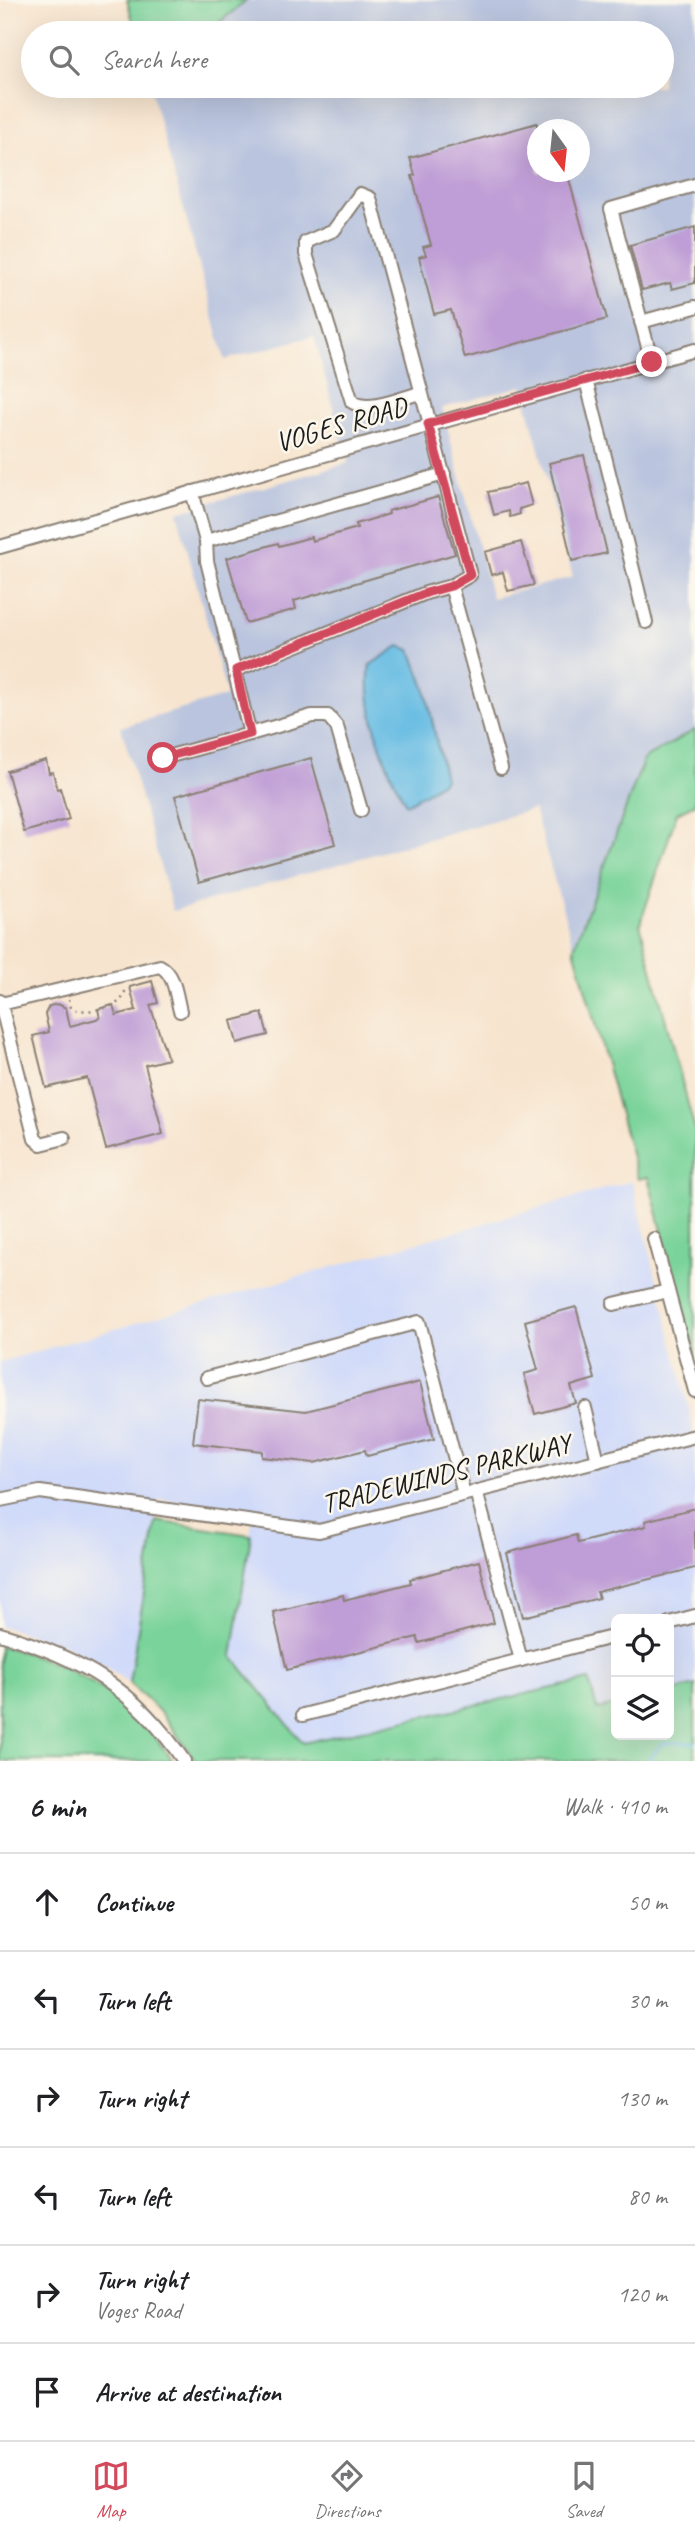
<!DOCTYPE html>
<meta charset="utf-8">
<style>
:root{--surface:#fff;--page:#f2f2f2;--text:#202124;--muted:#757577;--line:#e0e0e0;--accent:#d1495b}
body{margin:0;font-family:Caveat,sans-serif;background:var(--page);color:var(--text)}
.controls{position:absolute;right:21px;bottom:21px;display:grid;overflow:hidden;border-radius:10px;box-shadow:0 7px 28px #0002}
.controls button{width:63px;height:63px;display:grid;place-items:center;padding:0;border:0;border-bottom:2px solid var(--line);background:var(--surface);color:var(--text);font:35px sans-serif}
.compass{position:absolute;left:527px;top:119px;width:63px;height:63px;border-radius:50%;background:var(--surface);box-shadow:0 7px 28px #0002;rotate:165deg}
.stop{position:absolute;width:21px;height:21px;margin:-16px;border:5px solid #d1495b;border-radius:50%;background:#fff}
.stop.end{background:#d1495b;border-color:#fff;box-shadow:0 2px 7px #0008}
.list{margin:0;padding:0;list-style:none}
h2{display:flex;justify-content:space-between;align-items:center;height:91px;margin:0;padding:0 28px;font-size:30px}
h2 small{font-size:23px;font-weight:400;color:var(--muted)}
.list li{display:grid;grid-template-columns:46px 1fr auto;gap:21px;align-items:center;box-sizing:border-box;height:98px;padding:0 28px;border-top:2px solid var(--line)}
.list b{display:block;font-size:26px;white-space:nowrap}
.list p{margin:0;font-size:23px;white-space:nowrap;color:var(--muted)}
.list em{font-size:23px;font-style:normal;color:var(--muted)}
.icon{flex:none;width:38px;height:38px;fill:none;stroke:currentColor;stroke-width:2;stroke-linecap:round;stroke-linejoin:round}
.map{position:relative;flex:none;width:695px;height:1761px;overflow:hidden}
.search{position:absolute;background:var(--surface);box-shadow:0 7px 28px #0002;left:21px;right:21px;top:21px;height:77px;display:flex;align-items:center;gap:18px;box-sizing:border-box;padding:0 24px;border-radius:38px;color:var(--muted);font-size:26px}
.sheet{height:679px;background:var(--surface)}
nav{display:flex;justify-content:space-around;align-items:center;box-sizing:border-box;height:98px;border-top:2px solid var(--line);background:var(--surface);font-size:19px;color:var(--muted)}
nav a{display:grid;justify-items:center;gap:4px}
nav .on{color:var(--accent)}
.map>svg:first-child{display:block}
.built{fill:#d0daf9}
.industrial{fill:#bac4de;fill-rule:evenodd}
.green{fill:#79d39a;stroke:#4a785b;stroke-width:2}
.water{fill:#66bce3;stroke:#416c80;stroke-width:2}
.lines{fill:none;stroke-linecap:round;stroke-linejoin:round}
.stream{stroke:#66bce3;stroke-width:3.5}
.building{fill:#bf9dd6}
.minor-casing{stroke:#8a8075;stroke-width:16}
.path{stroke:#8a8075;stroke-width:2.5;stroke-dasharray:2 5;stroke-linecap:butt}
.minor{stroke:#fff;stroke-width:12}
.route{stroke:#d1495b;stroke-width:9}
.labels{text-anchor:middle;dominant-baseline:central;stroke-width:5;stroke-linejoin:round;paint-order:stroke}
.street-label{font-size:28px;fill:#1c1c1c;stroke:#fbf7ec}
</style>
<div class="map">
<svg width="695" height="1761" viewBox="0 0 695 1761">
<rect width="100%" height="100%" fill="#fbf7ec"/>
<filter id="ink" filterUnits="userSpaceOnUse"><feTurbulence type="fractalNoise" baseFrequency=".0143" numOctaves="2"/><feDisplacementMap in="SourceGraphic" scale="14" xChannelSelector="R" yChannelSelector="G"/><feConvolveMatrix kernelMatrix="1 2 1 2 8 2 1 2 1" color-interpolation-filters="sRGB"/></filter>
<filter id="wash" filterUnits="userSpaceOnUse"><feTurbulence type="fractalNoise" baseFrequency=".00686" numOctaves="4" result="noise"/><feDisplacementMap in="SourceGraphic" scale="28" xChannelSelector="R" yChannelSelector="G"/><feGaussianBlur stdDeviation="1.57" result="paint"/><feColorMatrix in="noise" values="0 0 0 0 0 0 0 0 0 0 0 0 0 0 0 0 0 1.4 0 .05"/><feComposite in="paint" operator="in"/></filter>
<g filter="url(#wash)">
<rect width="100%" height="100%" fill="#f7e4ce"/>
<path class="built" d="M632,1181L690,1412L695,1446V1685L669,1692V1619H616V1705L597,1709L589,1680L303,1743L232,1656L253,1514L159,1499L129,1683L105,1666L60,1643L0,1626V1362Z"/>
<path class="industrial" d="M247,0H695V730L644,759L574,948L534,809L173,911L121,727L227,696L177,512L348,463L314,336L225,360L150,86H662V33H206ZM538,130H580V172H538ZM522,386L573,577L492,598L442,408Z"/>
<g class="green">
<path d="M127,0H247L206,33H136Z"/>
<path d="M695,730V804L677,813L640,924L695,1130V1358L648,1177L638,1179L574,948L644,759Z"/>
<path d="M156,1521L251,1535L232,1656L303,1743L589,1680L597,1709L616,1705V1735H669V1692L695,1685V1761H196L162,1714L129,1683Z"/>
<path d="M0,1646C70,1662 133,1699 172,1761H0Z"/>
</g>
<path class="water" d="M399,646L411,650L425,688L445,779L429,791L406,804C385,767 363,708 370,665Z"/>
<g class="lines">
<path class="stream" d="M648,1761L662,1743H695"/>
</g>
<g id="blocks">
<g class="building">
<path d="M537,123V172H567L607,319L465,358L451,310L434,314L419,257L426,255L423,247L431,245L412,176L415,175L410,158Z"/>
<path d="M695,227V283L672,289L670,283L642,290L630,245Z"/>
<path d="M584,455L607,553L572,561L549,463Z"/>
<path d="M526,483L532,505L519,509L520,514L510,517L509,511L494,515L488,492Z"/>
<path d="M438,497L455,554L294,601L296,609L246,623L227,558L278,543L279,546L311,537L312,541L357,528L356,524L389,514L388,511Z"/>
<path d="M521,542L534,585L508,591L503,572L491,575L485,552Z"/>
<path d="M311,758L335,844L199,882L175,796Z"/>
<path d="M46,760L49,773L53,772L57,789L60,788L69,819L24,832L7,771Z"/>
<path d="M152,981L158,1003L150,1005L168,1059L145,1065L163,1134L106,1149L87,1078L46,1088L33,1036L49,1032L45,1014L49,1006L58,1004L66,1008L70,1026L100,1018L98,1009L113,1005L116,1015L136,1010L130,987Z"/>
<path d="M262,1013L268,1035L237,1043L231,1021Z"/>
<path d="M576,1307L595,1379L571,1386L576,1403L535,1414L524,1374L538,1370L525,1321Z"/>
<path d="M420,1382L434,1439L367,1456L365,1450L314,1463L262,1457V1451L193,1443L198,1399L306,1411Z"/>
<path d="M695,1508V1568L597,1592L599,1598L523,1617L507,1553L576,1535L578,1543L646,1526L645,1521Z"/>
<path d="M479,1561L494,1623L419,1643L417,1637L287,1670L273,1612L343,1595L344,1600L411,1583L410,1579Z"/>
</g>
</g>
</g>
<g filter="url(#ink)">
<use href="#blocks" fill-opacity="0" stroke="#8a8075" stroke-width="2"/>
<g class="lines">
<g class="minor-casing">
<g id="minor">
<path d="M641,322L695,307"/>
<path d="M652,362L611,209L695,185"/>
<path d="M586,380L646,622"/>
<path d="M192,492L206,541L207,561L250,734L312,716H328L337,727L361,810"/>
<path d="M206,541L444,474"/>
<path d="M0,547L695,350"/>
<path d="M451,586L501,768"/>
<path d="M236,670L426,593L451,586L470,575L370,198L360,194L334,230L306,242V254L352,402C370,413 400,398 420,393"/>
<path d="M163,758L250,734"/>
<path d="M0,1001L35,1139L41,1144L64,1138"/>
<path d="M1,1004L160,966C175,974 176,996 180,1011"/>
<path d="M654,1239L695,1391"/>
<path d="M614,1304L668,1291"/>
<path d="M207,1378L419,1322L464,1494"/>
<path d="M585,1408L598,1461"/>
<path d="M476,1491L521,1660"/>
<path d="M0,1500L40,1492L319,1531L695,1436"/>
<path d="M669,1623L695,1616"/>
<path d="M0,1634C82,1658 135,1689 184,1761"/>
<path d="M303,1715L616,1636"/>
</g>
</g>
<path class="path" d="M69,999L71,1008C86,1014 107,1009 121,1001L127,987"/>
<use href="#minor" class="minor"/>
</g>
</g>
<g class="lines" filter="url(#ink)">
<path class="route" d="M163,758L250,734L236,670L426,593L451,586L470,575L428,424L652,362"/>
</g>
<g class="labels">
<g class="street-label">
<text transform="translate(341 424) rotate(-16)">VOGES ROAD</text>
<text transform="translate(446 1473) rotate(-14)">TRADEWINDS PARKWAY</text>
</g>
</g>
</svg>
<div class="controls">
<button><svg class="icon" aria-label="locate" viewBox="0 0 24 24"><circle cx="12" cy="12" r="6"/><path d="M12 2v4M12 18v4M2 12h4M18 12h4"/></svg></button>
<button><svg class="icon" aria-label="layers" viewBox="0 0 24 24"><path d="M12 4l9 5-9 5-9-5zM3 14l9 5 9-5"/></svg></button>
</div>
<svg class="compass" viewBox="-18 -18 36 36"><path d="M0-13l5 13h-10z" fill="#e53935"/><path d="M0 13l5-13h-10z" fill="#757577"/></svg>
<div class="stop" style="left:163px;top:758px"></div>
<div class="stop end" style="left:652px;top:362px"></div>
<div class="search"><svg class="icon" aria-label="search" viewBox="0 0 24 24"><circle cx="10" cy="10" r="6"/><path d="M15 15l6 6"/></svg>Search here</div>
</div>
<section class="sheet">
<h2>6 min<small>Walk · 410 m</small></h2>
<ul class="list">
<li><svg class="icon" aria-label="ahead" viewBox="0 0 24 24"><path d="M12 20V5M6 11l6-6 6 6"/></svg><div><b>Continue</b></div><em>50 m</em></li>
<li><svg class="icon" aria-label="left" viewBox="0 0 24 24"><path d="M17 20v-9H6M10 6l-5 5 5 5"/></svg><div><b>Turn left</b></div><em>30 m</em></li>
<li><svg class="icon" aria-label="right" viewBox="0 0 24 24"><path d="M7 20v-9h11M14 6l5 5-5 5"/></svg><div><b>Turn right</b></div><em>130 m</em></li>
<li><svg class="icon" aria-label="left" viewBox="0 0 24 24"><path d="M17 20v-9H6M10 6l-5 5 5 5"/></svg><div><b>Turn left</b></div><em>80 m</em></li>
<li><svg class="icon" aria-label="right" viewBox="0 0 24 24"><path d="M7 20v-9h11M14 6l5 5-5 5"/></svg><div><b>Turn right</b><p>Voges Road</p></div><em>120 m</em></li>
<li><svg class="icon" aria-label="arrive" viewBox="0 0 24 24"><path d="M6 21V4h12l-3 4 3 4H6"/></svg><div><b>Arrive at destination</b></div></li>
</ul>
</section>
<nav>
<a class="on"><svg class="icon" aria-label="map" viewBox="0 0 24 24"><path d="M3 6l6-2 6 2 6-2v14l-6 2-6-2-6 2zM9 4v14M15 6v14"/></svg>Map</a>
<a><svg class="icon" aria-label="directions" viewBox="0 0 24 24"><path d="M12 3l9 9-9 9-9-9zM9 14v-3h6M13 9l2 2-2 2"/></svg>Directions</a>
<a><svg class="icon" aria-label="saved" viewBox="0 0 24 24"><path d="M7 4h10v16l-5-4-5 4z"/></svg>Saved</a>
</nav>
